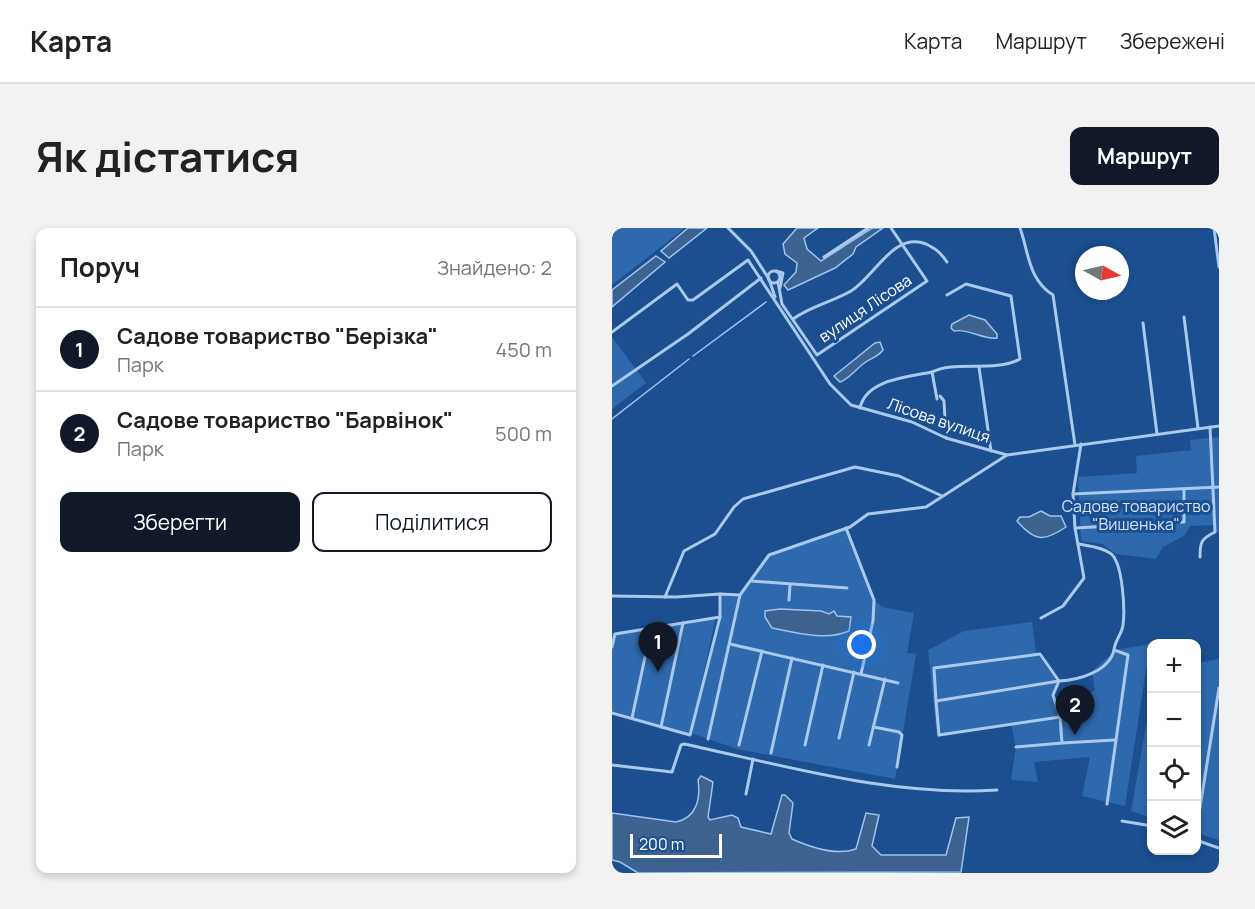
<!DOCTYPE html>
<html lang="uk">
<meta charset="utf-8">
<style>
:root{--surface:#fff;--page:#f2f2f2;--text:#222;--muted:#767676;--line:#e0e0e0;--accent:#111827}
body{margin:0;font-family:Manrope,sans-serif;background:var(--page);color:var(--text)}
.controls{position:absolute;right:18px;bottom:18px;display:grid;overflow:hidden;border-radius:12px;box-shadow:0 3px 9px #0003}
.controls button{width:54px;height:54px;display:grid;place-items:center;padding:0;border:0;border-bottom:2px solid var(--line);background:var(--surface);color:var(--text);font:30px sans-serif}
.compass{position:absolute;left:463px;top:18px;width:54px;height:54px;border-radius:50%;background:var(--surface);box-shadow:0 3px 9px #0003;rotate:98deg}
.scale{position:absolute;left:18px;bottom:15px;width:92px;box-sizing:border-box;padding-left:6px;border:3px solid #fff;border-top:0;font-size:16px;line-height:21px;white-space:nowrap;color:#fff;-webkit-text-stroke:4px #1b4f8f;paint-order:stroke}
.you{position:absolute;left:250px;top:417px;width:21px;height:21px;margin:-15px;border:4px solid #fff;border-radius:50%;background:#1a73e8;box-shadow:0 0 0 9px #1a73e833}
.badge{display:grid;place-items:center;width:39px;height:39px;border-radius:50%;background:var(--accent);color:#fff;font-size:20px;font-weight:700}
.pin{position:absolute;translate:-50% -50px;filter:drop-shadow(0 2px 3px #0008)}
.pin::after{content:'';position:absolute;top:32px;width:21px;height:18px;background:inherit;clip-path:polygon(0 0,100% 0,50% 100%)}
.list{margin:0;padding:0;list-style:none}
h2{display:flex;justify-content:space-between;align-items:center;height:78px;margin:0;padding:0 24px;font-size:26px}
h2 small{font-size:20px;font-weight:400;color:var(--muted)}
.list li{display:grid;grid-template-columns:39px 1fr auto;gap:18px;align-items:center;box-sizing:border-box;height:84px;padding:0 24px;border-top:2px solid var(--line)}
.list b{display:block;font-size:22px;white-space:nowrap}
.list p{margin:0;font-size:20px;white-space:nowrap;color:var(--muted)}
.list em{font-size:20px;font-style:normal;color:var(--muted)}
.actions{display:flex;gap:12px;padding:18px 24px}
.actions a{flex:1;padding:14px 0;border:2px solid var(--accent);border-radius:12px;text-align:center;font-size:21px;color:var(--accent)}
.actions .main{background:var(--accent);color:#fff}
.icon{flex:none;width:33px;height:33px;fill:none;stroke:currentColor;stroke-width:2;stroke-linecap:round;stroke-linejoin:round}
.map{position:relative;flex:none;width:607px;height:645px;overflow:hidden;border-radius:12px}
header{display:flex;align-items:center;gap:36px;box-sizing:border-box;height:84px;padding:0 30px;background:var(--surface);border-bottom:2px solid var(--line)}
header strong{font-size:28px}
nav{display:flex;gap:33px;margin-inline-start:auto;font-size:21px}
.intro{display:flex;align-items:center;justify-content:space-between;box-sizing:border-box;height:144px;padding:0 36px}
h1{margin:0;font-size:42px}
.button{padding:15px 27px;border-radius:12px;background:var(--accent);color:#fff;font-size:21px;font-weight:700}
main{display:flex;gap:36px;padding:0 36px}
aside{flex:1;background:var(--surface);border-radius:12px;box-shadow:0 3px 9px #0003}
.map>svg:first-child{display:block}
.green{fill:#2e69ad}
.water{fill:#3c6290;stroke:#9cc4f0;stroke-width:1.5}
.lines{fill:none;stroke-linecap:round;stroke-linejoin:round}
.stream{stroke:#9cc4f0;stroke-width:1.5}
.minor{stroke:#a9c9ee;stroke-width:3}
.labels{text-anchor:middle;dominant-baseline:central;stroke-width:6;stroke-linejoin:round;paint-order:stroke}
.street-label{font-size:16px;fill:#fff;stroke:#1b4f8f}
.park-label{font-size:16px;fill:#cfe3fa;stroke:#1b4f8f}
</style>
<header>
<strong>Карта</strong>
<nav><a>Карта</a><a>Маршрут</a><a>Збережені</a></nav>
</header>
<div class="intro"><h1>Як дістатися</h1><a class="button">Маршрут</a></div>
<main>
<aside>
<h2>Поруч<small>Знайдено: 2</small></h2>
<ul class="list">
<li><span class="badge">1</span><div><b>Садове товариство &quot;Берізка&quot;</b><p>Парк</p></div><em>450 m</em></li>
<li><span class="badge">2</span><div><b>Садове товариство &quot;Барвінок&quot;</b><p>Парк</p></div><em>500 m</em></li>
</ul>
<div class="actions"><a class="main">Зберегти</a><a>Поділитися</a></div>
</aside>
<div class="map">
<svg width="607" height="645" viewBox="0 0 607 645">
<rect width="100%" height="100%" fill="#1b4f8f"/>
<g class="green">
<path d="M0,0H73L0,57Z"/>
<path d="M0,109L34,155L0,181Z"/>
<path d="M607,209V305L603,303V297L578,298L573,307L551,319L544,331L504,326L490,316L469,313L466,249L525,245L524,228L579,222L578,212Z"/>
<path d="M234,300L262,372L270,379L302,385L295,425L304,426L283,551L125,521L79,505L108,389V366L128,367L157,327Z"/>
<path d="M104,389L78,507L0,483V405Z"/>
<path d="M420,394L424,424L447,455L440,466L446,488L483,462L480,443L504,422L539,416V435L535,436L513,578L470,568L478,529L422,534L426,554L399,552L404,519L399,496L325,509L316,422L352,403Z"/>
<path d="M607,431V612L585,605V435Z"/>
<path d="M539,469V590L519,583Z"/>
</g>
<g class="water">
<path d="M76,0H95L57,30L49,23Z"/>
<path d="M185,0H206L192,10L195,21L209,33L260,0H271L244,19L241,26L223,40L176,62L172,57L184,44L185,35L173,26L171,16Z"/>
<path d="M44,28L53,34L0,79V62Z"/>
<path d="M357,87L373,92L385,106V110C371,112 357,100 342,103L339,100L340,96Z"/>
<path d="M268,114L271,122C265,130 258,130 251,136C243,142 238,150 228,154L222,148L263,115Z"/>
<path d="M429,283L438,288H449L454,299C433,313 424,315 405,293L408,289H417Z"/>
<path d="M168,381L209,383L217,386L222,383L225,388L239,389L237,403C214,413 185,405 160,400L153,389V383Z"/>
<path d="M89,548L101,554L96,589L98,592L120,587L126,590L129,599L159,606L170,567H173L181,575L177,605L180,611C198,619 225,628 244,621L254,585L267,587L260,618L269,627H334L344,590L357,589L349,644L26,645L8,634L0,632V585L64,594C84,590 89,571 86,552Z"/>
</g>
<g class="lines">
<g class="stream">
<path d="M81,128L154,74"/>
<path d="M0,191L77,131"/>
</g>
<g class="minor">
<path d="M116,0L139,23L157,51L163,69"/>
<path d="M408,0C417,25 416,51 441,67L463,217"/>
<path d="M602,0L607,39"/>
<path d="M212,29L256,0"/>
<circle cx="162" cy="49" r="6"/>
<path d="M164,43L171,45L168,60"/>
<path d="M166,54L170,76L205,127L315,53L279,0"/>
<path d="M572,89L586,200"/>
<path d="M181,91C199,78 220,74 239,63C263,49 281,3 314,16C324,21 328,24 335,34"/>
<path d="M531,95L545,206"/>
<path d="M0,104L65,56L76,72H81L136,32L218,156L239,177L300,194L334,210L395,227L607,198"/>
<path d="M367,139L379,223"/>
<path d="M320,144C343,132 382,145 408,131L399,68L354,56L335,67"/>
<path d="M0,158L76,106L149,50"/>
<path d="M328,168L332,173L334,210"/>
<path d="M248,180C254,151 297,149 320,144L325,171"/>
<path d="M461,266L607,259"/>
<path d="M234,300L262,372L261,393L249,446"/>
<path d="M463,300L572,294V261"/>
<path d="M467,316C477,318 490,319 498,325C511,333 513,382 511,397C510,406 503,412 502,422L516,427L495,576"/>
<path d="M588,329C588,314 589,311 603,304L598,199"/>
<path d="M140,353L235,360"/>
<path d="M0,368L64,369L108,366"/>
<path d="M53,369L72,323L103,306L122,279L131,271L243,239L287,248L330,268"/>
<path d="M177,372L178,357"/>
<path d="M429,390L451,378L472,350L463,300L461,266L469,216"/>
<path d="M118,416L286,455"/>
<path d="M0,419L3,406L108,389"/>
<path d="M324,473L327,507L448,489L450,515L503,512"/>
<path d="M0,485L78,507L108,389V366L128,367"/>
<path d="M448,489L441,467L447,453L428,426L322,440L324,473L447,453C466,452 497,444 502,422"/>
<path d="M20,490L39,401"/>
<path d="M49,499L71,395"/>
<path d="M262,499L287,504L290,507L285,539"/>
<path d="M227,510L242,444"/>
<path d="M96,511L128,367L157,327L238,299L256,286L314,279L395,227"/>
<path d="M127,517L150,423"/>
<path d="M193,517L211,437"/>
<path d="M257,517L273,451"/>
<path d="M404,519L450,515"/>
<path d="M159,525L180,430"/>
<path d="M0,537L60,544L69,517L72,516C175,538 279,569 385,562"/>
<path d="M134,566L141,531"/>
<path d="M510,593L540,598"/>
<path d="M584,605L607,460"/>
<path d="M584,612L607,620"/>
</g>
</g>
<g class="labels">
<g class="street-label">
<text transform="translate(253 80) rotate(-34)">вулиця Лісова</text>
<text transform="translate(327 192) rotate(19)">Лісова вулиця</text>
</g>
<g class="park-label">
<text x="524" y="278">Садове товариство<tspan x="524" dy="18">"Вишенька"</tspan></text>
</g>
</g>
</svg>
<div class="controls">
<button>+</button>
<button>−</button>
<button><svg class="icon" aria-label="locate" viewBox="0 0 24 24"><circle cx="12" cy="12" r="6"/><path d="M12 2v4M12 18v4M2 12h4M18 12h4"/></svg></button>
<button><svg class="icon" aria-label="layers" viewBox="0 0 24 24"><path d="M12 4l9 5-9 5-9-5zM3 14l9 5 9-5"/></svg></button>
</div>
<svg class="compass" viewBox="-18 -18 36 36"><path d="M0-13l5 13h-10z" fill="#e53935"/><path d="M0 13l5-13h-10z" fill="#767676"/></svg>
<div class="scale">200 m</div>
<div class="you"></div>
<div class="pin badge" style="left:46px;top:444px">1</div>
<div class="pin badge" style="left:463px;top:507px">2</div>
</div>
</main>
